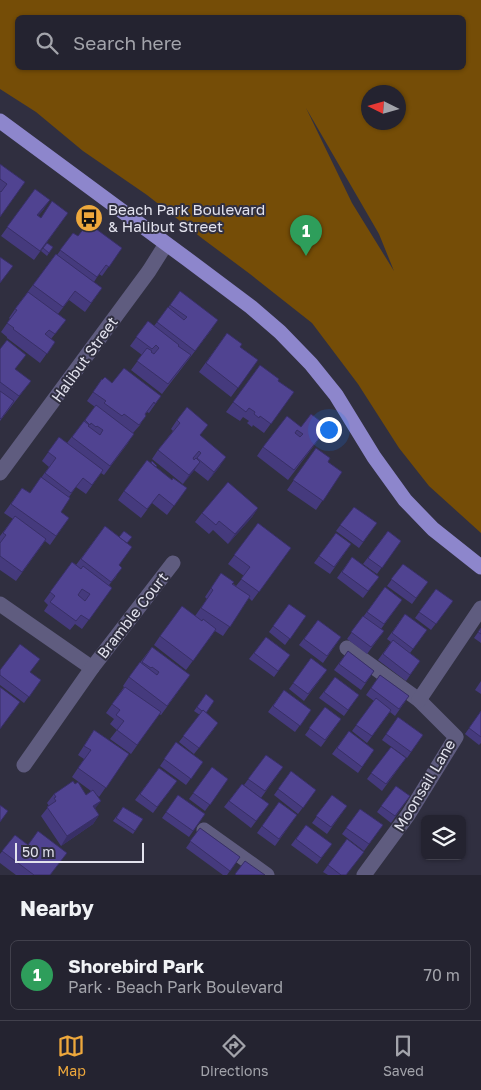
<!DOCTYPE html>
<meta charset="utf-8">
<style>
:root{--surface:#242330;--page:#2c2b38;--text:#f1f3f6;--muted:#a3a4ab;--line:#41404c;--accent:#eea83c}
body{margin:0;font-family:"Golos Text",sans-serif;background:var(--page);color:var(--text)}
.controls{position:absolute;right:15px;bottom:15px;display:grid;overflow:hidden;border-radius:8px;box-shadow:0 1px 4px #0004}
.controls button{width:45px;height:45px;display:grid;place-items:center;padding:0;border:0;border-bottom:1px solid var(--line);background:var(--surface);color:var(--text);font:25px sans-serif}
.compass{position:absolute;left:361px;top:85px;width:45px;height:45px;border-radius:50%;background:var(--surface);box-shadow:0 1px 4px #0004;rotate:275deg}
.scale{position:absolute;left:15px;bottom:12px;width:129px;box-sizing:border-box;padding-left:5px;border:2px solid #e2e2ed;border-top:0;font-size:14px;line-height:18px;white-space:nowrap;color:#e2e2ed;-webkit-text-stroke:4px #302f40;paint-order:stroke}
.you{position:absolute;left:328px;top:429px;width:18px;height:18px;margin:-12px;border:4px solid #fff;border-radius:50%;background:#1a73e8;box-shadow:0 0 0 8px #1a73e833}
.badge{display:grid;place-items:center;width:32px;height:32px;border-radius:50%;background:var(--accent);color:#fff;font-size:16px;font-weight:700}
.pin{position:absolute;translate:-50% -41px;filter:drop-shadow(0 1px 2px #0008)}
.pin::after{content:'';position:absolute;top:26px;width:18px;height:15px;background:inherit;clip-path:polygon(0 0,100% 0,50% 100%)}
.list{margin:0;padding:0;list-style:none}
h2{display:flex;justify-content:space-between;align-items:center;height:65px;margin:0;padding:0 20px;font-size:21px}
h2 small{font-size:16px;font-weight:400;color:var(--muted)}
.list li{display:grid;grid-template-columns:32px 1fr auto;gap:15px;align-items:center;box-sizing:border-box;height:70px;margin:0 10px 10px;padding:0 10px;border:1px solid var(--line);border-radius:8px}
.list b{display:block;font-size:19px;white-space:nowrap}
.list p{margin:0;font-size:16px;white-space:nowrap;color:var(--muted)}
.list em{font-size:16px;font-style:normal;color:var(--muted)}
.icon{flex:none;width:28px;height:28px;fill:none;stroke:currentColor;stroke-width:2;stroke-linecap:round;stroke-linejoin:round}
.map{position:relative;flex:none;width:481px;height:875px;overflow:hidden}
.search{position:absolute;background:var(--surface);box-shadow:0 1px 4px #0004;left:15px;right:15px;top:15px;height:55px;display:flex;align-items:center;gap:12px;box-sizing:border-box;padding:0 18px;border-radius:8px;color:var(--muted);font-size:19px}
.sheet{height:145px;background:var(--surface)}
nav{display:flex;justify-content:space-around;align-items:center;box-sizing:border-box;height:70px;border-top:1px solid var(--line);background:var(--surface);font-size:14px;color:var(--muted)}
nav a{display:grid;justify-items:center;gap:2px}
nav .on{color:var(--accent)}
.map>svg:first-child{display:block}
.green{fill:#754d07;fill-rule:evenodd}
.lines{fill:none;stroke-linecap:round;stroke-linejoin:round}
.minor{stroke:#5f5c7f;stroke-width:15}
.major{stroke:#8d86cc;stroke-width:15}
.wall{fill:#453a7d}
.shaded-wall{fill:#382f66}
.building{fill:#504391;stroke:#382f66;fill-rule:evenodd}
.labels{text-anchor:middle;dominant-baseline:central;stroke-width:4;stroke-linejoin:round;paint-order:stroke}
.poi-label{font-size:15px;fill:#e2e2ed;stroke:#302f40;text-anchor:start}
.street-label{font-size:15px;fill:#e2e2ed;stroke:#302f40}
</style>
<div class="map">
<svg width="481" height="875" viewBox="0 0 481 875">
<rect width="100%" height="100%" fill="#302f40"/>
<path class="green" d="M0,0H481V533L429,486L399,448L358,384L312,323L250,274L203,239L147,195L83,151L36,112L0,89ZM18,18H464V68H18ZM368,92H398V122H368ZM306,108L379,234L394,271L352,203Z"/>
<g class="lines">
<g class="minor">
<path d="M0,473L149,271L166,244"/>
<path d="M0,604L92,668"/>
<path d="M347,648L419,700L456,737L408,815L364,875"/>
<path d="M419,700L481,608"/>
<path d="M24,765L92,668L173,563"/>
<path d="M204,830L267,875"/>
</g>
<path class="major" d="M0,121L187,259L251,307L280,332L311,364L336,395L374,457L405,500L433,529L481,567"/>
</g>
<g class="wall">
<path d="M0,164L25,182L0,217Z"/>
<path d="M35,189L44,209L38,216L41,218L68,213L34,260L1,236Z"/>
<path d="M73,233L78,236L122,248L102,276L99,274L94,282L102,288L85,312L69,300L58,314L66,320L51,339L55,342L40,363L7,338V337L1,332L10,319L9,318L15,309L56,254L57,255Z"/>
<path d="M47,243L53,247L47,256L41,251Z"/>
<path d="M170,305L212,329L162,394L131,370L142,355L130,346L148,321L154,326Z"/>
<path d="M227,333L240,347L258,360L231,397L199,372Z"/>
<path d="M0,349L15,370L31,381L0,421Z"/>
<path d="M260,365L278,381L294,392L264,433L253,425L252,427L247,423L249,421L243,417L240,421L226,412Z"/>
<path d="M102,379L112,383L161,396L149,413L147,412L145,415L140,425L133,433L128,443L104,475L101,473L86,494L76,487L69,497L61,512L69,518L50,545L45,541L16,581L0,570V536L13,519L4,513L22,488L30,493L49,467L42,461L59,437L67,443L95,407L87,401Z"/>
<path d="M177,420L200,435L220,466L208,481L194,470L183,484L152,459L158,450L173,431L171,429Z"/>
<path d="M301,427H328L288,480L257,456L263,447Z"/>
<path d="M316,448L328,462L342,472L316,510L287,490Z"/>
<path d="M151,463L172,480L187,488L167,515L152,503L141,518L118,500L124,491Z"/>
<path d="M354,507L377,523L359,548L336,531Z"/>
<path d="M258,508L252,517L228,544L213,530L209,534L195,522L202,513Z"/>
<path d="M258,523L291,548L252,601L249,598L223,636L215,631L186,670L154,645L160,636L195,616L207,599L205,597L221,573L236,586L244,576L228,564Z"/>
<path d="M105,526L127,543L119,565L116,577L109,585L112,588L82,629L75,624L70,630L44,611L48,605L44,601L72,562L76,565Z"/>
<path d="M388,531L401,541L377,574L363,564Z"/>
<path d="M336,533L351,544L330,574L314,563Z"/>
<path d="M352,557L379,577L363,598L337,578Z"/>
<path d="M403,564L428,582L412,604L387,586Z"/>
<path d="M385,587L402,600L381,629L384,631L367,654L347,639Z"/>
<path d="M436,589L453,601L431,630L415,618Z"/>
<path d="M289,604L306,616L285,645L269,632Z"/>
<path d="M405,614L427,630L410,653L420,661L406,681L378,660L391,642L387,639Z"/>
<path d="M318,620L341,637L323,663L299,645Z"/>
<path d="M481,628V643L474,638Z"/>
<path d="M266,637L290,655L274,677L249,659Z"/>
<path d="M152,647L190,675L161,715L159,714L131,754L110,739L117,730L110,724L114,719L106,713L124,687L123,686L129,677Z"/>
<path d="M348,651L374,671L361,690L334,670Z"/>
<path d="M311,658L327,670L304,701L289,689Z"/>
<path d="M0,670L41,680L24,703L0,685Z"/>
<path d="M380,675L409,696L395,716L390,712L367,743L352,731L374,701L366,695Z"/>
<path d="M335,677L359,695L344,716L319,698Z"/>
<path d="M481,681V694L475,690Z"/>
<path d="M284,690L311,710L295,732L268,712Z"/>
<path d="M206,694V713L214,729L194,754L179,742L200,715L194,711Z"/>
<path d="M325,707L341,719L321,747L305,735Z"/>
<path d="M481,711V743L479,745L465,734Z"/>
<path d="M398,717L423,735L407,758L382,740Z"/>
<path d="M94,730L129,754L99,797L97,795L95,808L99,815L93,824L61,846L41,816L49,806L47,803L54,794L75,784L86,795L91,791L72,777L84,759L78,755Z"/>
<path d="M349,731L374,750L358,773L332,754Z"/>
<path d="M176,742L203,762L186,785L160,766Z"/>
<path d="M391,747L406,758L382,791L367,779Z"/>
<path d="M266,755L283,767L261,798L244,785Z"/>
<path d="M212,767L228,779L205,811L189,799Z"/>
<path d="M159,768L177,781L153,813L135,800Z"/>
<path d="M291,771L316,790L298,814L274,795Z"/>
<path d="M242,784L269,804L251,828L224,807Z"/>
<path d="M396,786L410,796L391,823L377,812Z"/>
<path d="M178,795L205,814L189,837L162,818Z"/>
<path d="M332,795L347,806L327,834L312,823Z"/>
<path d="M279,802L297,815L275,846L257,833Z"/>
<path d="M123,807L143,819L133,834L113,821Z"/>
<path d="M360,809L383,825L364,851L342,834Z"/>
<path d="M306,825L332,844L317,864L291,845Z"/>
<path d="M200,828L240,857L227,875H223L186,848Z"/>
<path d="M15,835L28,845L60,862L50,875H16L0,863V854Z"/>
<path d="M347,839V875H328L323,872Z"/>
</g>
<g class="shaded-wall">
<path d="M50,200L44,209L31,224L37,215Z"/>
<path d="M226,457L220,466L208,481L214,472Z"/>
<path d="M200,462L194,471L183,484L189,475Z"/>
<path d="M258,508L252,517L228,544L235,534Z"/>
<path d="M101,801L94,810L93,806Z"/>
<path d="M99,815L93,824L61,846L67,836Z"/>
</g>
<g class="building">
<path d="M0,164L25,182L0,217V191L1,192L7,184L0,179V180Z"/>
<path d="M35,189L50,200L37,215L41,218L52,201L68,213L40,251L7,227Z"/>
<path d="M88,223L122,248L109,267L106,265L97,277L60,250L73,233L78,236Z"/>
<path d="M47,243L53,247L49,253L43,248Z"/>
<path d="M56,254L102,288L91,303L75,291L63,307L33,285Z"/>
<path d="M0,257L13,266L0,283Z"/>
<path d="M180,291L218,320L195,351L157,322L168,307L184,320L187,317L170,305Z"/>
<path d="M28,292L66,320L55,334L49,330L45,334L55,342L47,354L13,329L14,328L7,323L17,310L15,309Z"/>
<path d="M148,321L179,345L178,346L191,355L168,384L137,361L147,348L152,351L151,352L154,354L159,348L156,345L152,349L136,337Z"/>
<path d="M227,333L242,344L240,347L258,360L238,388L206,363Z"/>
<path d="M7,340L26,355L15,369L31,381L19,396L0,382V349Z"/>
<path d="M260,365L279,379L278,381L294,392L271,424L260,416L259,418L254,414L255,412L249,408L246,412L233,402Z"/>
<path d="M124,368L161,396L155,404L154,402L145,414L146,416L139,425L124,414L122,416L104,403L106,401L93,392L102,379V380L105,377L112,383Z"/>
<path d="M0,391L14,401L1,419L0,418Z"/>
<path d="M96,405L134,434L110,466L72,437L84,421L89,425L88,426L100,435L103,430L97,426L96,427L91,423L90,425L85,420Z"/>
<path d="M187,407L208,425L200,435L226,457L214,472L197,458L201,453L199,451L193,458L194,460L196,458L200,462L189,475L158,450L180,423L177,420Z"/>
<path d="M311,414L328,427L294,470L263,447L287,416L301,427ZM297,430L303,434L300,437L295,433Z"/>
<path d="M59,437L103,470L92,485L83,478L71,493L45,473L56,458L48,452Z"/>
<path d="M316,448L330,458L328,462L342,472L323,501L293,480Z"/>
<path d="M147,460L172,480L173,478L187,488L174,506L159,494L147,509L124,491Z"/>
<path d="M152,461L157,466L156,467L151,463Z"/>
<path d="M41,477L70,498L61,512L69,518L56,536L11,504L22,488L30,493Z"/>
<path d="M228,482L258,508L235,534L219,521L216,525L202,513Z"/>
<path d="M354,507L377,523L363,542L340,525Z"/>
<path d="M15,516L46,539L22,572L0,556V543L6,535L3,533Z"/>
<path d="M258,523L291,548L259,592L241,579L250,567L234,555Z"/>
<path d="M105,526L132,547L119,565L122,568L111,582L81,559Z"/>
<path d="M124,531L132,537L127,543L119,537Z"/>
<path d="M388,531L401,541L382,568L368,558Z"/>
<path d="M336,533L351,544L334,567L319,556Z"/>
<path d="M352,557L379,577L368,591L342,572Z"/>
<path d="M72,562L81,569L83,566L112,588L89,620L81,615L76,621L50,602L55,596L50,592ZM82,589L90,594L85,601L78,595Z"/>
<path d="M403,564L428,582L416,598L391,579Z"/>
<path d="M221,573L234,582L232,584L250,596L230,627L201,608L213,590L211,588Z"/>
<path d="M385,587L402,600L384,624L367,612Z"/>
<path d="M436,589L453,601L436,624L419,612Z"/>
<path d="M289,604L306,616L290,639L273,626Z"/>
<path d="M182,606L202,621L203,619L216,629L193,661L160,636Z"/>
<path d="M405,614L427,630L413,649L392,633Z"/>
<path d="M363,616L384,631L371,647L351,632Z"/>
<path d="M318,620L341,637L327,656L304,639Z"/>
<path d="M481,628V634L478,632Z"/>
<path d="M266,637L290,655L278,671L254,653Z"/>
<path d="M393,640L420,661L410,675L383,654Z"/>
<path d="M20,644L40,659L30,672L41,680L29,697L0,675V670Z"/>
<path d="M152,647L190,675L167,706L129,677L140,662L157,675L159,672L152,667L151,668L142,662Z"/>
<path d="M348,651L374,671L365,683L339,664Z"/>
<path d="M311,658L327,670L308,694L293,683Z"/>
<path d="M380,675L409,696L399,709L371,688Z"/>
<path d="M335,677L359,695L348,710L324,692Z"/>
<path d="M0,687L20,702L0,729Z"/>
<path d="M125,687L161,712L137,745L117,730L124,721L116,715L120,710L112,704Z"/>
<path d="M284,690L311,710L300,726L273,706Z"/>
<path d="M206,694L214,701L206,713L203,710L202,711L197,707Z"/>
<path d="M376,698L391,710L372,736L356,725Z"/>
<path d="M325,707L341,719L325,740L309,728Z"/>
<path d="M203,710L218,723L199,748L183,736Z"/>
<path d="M481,711V737L469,728Z"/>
<path d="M398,717L423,735L411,752L386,734Z"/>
<path d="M94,730L129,754L106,788L78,768L91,750L84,746Z"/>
<path d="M349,731L374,750L362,767L337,748Z"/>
<path d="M176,742L203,762L191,779L164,759Z"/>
<path d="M391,747L406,758L386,784L371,773Z"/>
<path d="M266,755L283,767L265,791L248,779Z"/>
<path d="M212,767L228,779L210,805L193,793Z"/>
<path d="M159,768L177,781L157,807L140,794Z"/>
<path d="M291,771L316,790L303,808L278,789Z"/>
<path d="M73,781L75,784L78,782L86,795L93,790L101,801L93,806L99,815L67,836L47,807L56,801L54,798L56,797L54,794Z"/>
<path d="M242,784L269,804L256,821L229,801Z"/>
<path d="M396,786L410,796L395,816L381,806Z"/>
<path d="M178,795L205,814L193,831L166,812Z"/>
<path d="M332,795L347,806L331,827L316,816Z"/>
<path d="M279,802L297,815L279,839L262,826Z"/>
<path d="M0,805L8,811L0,822Z"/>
<path d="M123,807L143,819L135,831L116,818Z"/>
<path d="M360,809L383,825L369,844L346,828Z"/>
<path d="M306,825L332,844L321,858L296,839Z"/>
<path d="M200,828L240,857L230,871L190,841Z"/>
<path d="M38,831L67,853L50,875H34L2,851L15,835L28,845Z"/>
<path d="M347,839L364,852L346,875H341L328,865Z"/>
<path d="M245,861L265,875H236L235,874Z"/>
</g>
<defs>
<g id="bus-disc" transform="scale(1.4375)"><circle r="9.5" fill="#eea83c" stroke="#302f40"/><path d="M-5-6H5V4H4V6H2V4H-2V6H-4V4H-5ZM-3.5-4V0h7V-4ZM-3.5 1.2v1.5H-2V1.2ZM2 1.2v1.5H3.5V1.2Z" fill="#111"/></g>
</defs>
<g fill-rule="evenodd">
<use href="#bus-disc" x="89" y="218"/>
</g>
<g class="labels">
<g class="poi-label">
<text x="108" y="209">Beach Park Boulevard<tspan x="108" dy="17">&amp; Halibut Street</tspan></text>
</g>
<g class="street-label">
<text transform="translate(84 359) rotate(-54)">Halibut Street</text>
<text transform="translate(132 615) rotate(-52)">Bramble Court</text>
<text transform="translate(424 785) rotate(-59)">Moonsail Lane</text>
</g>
</g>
</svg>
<div class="controls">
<button><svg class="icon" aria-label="layers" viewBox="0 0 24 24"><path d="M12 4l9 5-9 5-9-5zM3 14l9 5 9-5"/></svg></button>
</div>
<svg class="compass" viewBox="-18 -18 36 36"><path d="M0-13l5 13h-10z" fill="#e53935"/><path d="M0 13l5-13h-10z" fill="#a3a4ab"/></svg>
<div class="scale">50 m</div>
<div class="you"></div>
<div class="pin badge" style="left:306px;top:256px;background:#2e9e5b">1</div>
<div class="search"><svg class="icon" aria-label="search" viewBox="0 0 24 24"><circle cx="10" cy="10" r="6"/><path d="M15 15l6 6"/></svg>Search here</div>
</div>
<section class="sheet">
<h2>Nearby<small></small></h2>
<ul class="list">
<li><span class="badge" style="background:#2e9e5b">1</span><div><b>Shorebird Park</b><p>Park · Beach Park Boulevard</p></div><em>70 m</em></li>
</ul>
</section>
<nav>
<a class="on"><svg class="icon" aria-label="map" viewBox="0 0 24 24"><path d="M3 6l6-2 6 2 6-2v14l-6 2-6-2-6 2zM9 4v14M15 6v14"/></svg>Map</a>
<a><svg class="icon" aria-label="directions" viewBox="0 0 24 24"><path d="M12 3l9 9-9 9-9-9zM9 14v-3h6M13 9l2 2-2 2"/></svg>Directions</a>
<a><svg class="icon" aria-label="saved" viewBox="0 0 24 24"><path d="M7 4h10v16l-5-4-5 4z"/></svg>Saved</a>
</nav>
